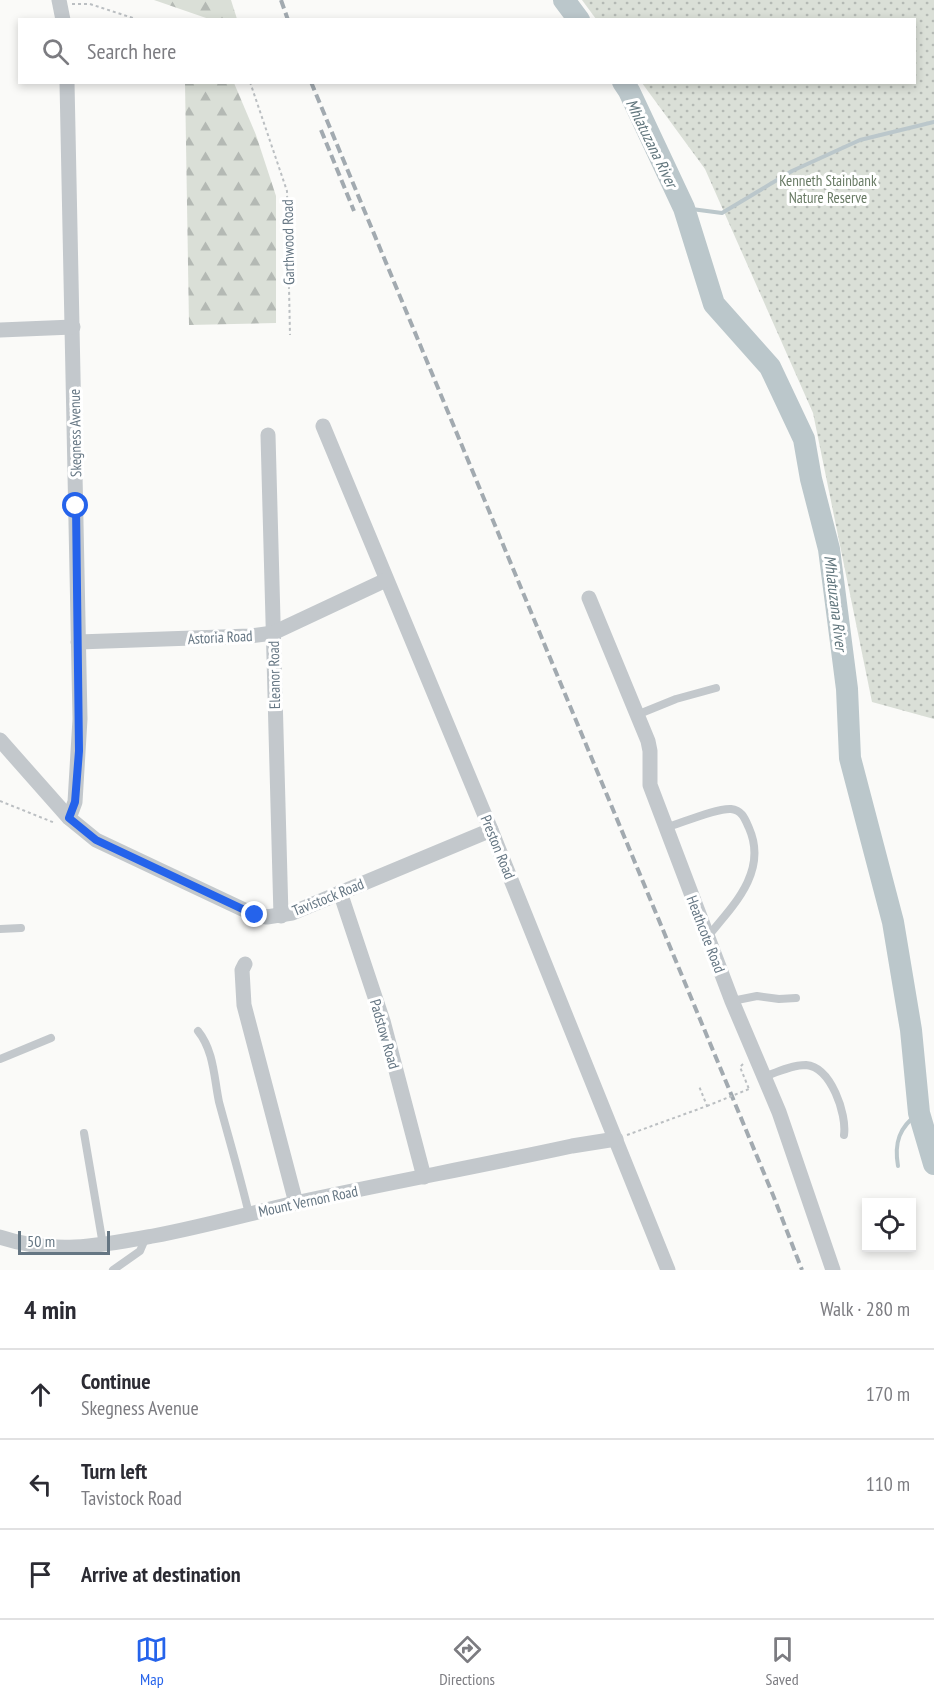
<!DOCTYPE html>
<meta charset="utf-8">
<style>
:root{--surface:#fff;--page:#f7f7f7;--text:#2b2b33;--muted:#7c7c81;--line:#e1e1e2;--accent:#2563eb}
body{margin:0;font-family:"PT Sans Narrow",sans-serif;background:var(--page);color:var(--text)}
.controls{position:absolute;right:18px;bottom:18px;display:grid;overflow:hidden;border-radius:0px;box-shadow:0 3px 9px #0003}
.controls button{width:54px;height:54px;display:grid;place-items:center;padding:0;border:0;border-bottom:2px solid var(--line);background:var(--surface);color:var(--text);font:30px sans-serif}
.scale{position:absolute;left:18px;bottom:15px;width:92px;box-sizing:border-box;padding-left:6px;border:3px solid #657683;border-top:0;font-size:16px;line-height:21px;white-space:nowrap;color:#657683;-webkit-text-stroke:4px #fff;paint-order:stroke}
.stop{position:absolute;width:18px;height:18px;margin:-14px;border:4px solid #2563eb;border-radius:50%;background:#fff}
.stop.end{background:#2563eb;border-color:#fff;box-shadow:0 2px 6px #0008}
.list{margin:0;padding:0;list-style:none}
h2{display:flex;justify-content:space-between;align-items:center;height:78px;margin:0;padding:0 24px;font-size:26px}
h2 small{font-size:20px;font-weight:400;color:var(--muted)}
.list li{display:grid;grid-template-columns:39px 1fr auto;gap:18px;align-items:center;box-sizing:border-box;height:90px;padding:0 24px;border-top:2px solid var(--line)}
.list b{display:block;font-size:22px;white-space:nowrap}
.list p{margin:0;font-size:20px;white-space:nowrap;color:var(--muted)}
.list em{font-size:20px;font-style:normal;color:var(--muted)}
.icon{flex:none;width:33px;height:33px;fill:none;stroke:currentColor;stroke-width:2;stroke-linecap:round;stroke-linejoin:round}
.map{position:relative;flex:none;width:934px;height:1270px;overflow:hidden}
.search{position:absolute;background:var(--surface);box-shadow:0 3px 9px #0003;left:18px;right:18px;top:18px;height:66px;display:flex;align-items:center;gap:15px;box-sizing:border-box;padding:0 21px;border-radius:0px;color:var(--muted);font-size:22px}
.sheet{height:348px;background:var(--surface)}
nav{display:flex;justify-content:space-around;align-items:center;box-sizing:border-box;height:84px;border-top:2px solid var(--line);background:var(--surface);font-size:16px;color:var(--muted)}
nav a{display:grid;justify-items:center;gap:3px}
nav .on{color:var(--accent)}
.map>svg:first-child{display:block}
.grass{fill:url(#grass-dots)}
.forest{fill:url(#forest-firs)}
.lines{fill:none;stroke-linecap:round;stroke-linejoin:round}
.stream{stroke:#bbc7cb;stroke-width:4}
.river{stroke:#bbc7cb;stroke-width:22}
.path{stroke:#bbbfc2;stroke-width:2;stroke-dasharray:3 3;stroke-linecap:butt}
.lane{stroke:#c3c8cc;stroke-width:8}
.street{stroke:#c3c8cc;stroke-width:15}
.rail{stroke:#a2aab0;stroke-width:4;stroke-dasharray:9 4.5;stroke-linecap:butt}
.path-bridge{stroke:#bbbfc2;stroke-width:2;stroke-dasharray:3 3;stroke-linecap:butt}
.route{stroke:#2563eb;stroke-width:8}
.labels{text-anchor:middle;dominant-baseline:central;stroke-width:6;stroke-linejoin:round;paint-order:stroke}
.park-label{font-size:15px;fill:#687a64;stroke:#fff}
.street-label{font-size:15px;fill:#657683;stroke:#fff}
.water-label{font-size:16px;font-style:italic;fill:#60757c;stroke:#fff}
</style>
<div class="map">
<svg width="934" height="1270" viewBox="0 0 934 1270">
<defs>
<pattern id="grass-dots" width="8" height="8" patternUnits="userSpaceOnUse" patternTransform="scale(1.5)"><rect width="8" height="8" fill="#dadfd7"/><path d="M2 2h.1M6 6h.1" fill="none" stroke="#b4b9b4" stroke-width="1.8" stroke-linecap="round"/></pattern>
<pattern id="forest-firs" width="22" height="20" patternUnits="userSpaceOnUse" patternTransform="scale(1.5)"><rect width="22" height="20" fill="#dadfd7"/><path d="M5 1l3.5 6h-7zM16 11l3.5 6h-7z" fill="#b4b9b4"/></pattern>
</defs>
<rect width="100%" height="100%" fill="#fafaf8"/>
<path class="grass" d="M582,0H934V719L872,702L813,413L705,169L642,83L914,82V20L596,19Z"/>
<g class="forest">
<path d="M154,0H231L237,19H209Z"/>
<path d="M185,83H234L256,135L276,196V323L189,325Z"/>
</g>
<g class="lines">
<g class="stream">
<path d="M684,208L722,213L792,171L860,140L934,122"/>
<path d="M898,1166C894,1143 899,1127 919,1113"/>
</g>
<g class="river">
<path d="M564,0L579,20"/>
<path d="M623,82L629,91L684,208L714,304L770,367L804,439L811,479L829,549L847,689L850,758L893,922L911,1030L919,1113L934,1164"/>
</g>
<g class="path">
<path d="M72,4H90L139,20"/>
<path d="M250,82L287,191L290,335"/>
<path d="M0,801L55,823"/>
<path d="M743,1064L740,1067L749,1089"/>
<path d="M627,1135L707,1106L699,1086"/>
</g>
<g class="lane">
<path d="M639,714L676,699L716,688"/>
<path d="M665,828C682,823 716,808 731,809C742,810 745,819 749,828C768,871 734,905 708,936"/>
<path d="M0,929L21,928"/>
<path d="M732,1001L757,996L779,999L796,998"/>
<path d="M198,1031C214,1051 214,1078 219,1102C229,1139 240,1176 249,1214"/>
<path d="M0,1059L51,1038"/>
<path d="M764,1077C777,1072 792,1065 806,1065C831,1067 847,1114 844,1135"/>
<path d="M84,1133L103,1245"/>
<path d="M113,1270L140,1251L146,1237"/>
</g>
<g class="street">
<path d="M59,0L63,20"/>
<path d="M67,82L80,719L75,802L69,818"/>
<path d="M0,330L73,327"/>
<path d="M323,426L491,830L668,1270"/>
<path d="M268,435L281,916"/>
<path d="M589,598L648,741L650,751V785L732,1001L779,1112L833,1270"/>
<path d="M78,642L250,636L273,633L386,580"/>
<path d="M0,740L69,818L96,840L255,915L267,917L292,913L491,830"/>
<path d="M340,892L383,1021L424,1177"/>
<path d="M245,964L242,970L244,1005L296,1203"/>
<path d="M0,1237C54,1255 99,1246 153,1236C201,1227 248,1214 295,1203C387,1183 480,1166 572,1146L616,1139"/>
</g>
<g class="rail">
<path d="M281,0L288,20"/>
<path d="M311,82L773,1195L802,1270"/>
<path d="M321,130L354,211"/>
</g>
<path class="path-bridge" d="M707,1106L749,1089"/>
</g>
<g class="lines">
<path class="route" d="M76,506L79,751L75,802L69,818L96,840L255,915"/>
</g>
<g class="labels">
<g class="park-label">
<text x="828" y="180">Kenneth Stainbank<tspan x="828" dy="17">Nature Reserve</tspan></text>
</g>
<g class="street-label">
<text transform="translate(288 242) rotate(-91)">Garthwood Road</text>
<text transform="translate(75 433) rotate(-91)">Skegness Avenue</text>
<text transform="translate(220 637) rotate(-3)">Astoria Road</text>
<text transform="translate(274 675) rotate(-91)">Eleanor Road</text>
<text transform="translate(498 847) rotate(68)">Preston Road</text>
<text transform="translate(328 897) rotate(-22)">Tavistock Road</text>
<text transform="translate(706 934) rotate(69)">Heathcote Road</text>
<text transform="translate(385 1034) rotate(74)">Padstow Road</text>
<text transform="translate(308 1201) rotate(-12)">Mount Vernon Road</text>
</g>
<g class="water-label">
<text transform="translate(652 143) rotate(64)">Mhlatuzana River</text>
<text transform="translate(836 603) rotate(83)">Mhlatuzana River</text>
</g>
</g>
</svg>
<div class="controls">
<button><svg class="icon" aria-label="locate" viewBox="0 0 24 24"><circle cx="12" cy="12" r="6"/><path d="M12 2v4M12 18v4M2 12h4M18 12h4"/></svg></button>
</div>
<div class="scale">50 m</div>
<div class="stop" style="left:76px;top:506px"></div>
<div class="stop end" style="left:255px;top:915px"></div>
<div class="search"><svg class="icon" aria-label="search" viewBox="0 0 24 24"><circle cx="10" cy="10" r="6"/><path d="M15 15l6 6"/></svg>Search here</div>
</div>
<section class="sheet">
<h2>4 min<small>Walk · 280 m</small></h2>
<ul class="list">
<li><svg class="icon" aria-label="ahead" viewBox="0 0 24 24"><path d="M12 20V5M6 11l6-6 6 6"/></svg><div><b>Continue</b><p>Skegness Avenue</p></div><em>170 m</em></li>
<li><svg class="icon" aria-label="left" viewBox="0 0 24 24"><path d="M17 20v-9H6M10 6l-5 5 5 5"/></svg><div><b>Turn left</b><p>Tavistock Road</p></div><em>110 m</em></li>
<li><svg class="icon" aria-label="arrive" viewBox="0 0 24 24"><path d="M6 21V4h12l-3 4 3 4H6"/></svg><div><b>Arrive at destination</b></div></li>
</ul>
</section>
<nav>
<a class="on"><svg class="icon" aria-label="map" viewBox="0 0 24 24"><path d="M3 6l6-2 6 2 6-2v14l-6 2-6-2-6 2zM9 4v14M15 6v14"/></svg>Map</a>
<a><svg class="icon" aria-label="directions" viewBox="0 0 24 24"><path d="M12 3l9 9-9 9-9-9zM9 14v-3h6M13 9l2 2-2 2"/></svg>Directions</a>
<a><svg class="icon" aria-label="saved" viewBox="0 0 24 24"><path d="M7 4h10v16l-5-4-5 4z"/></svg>Saved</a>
</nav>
